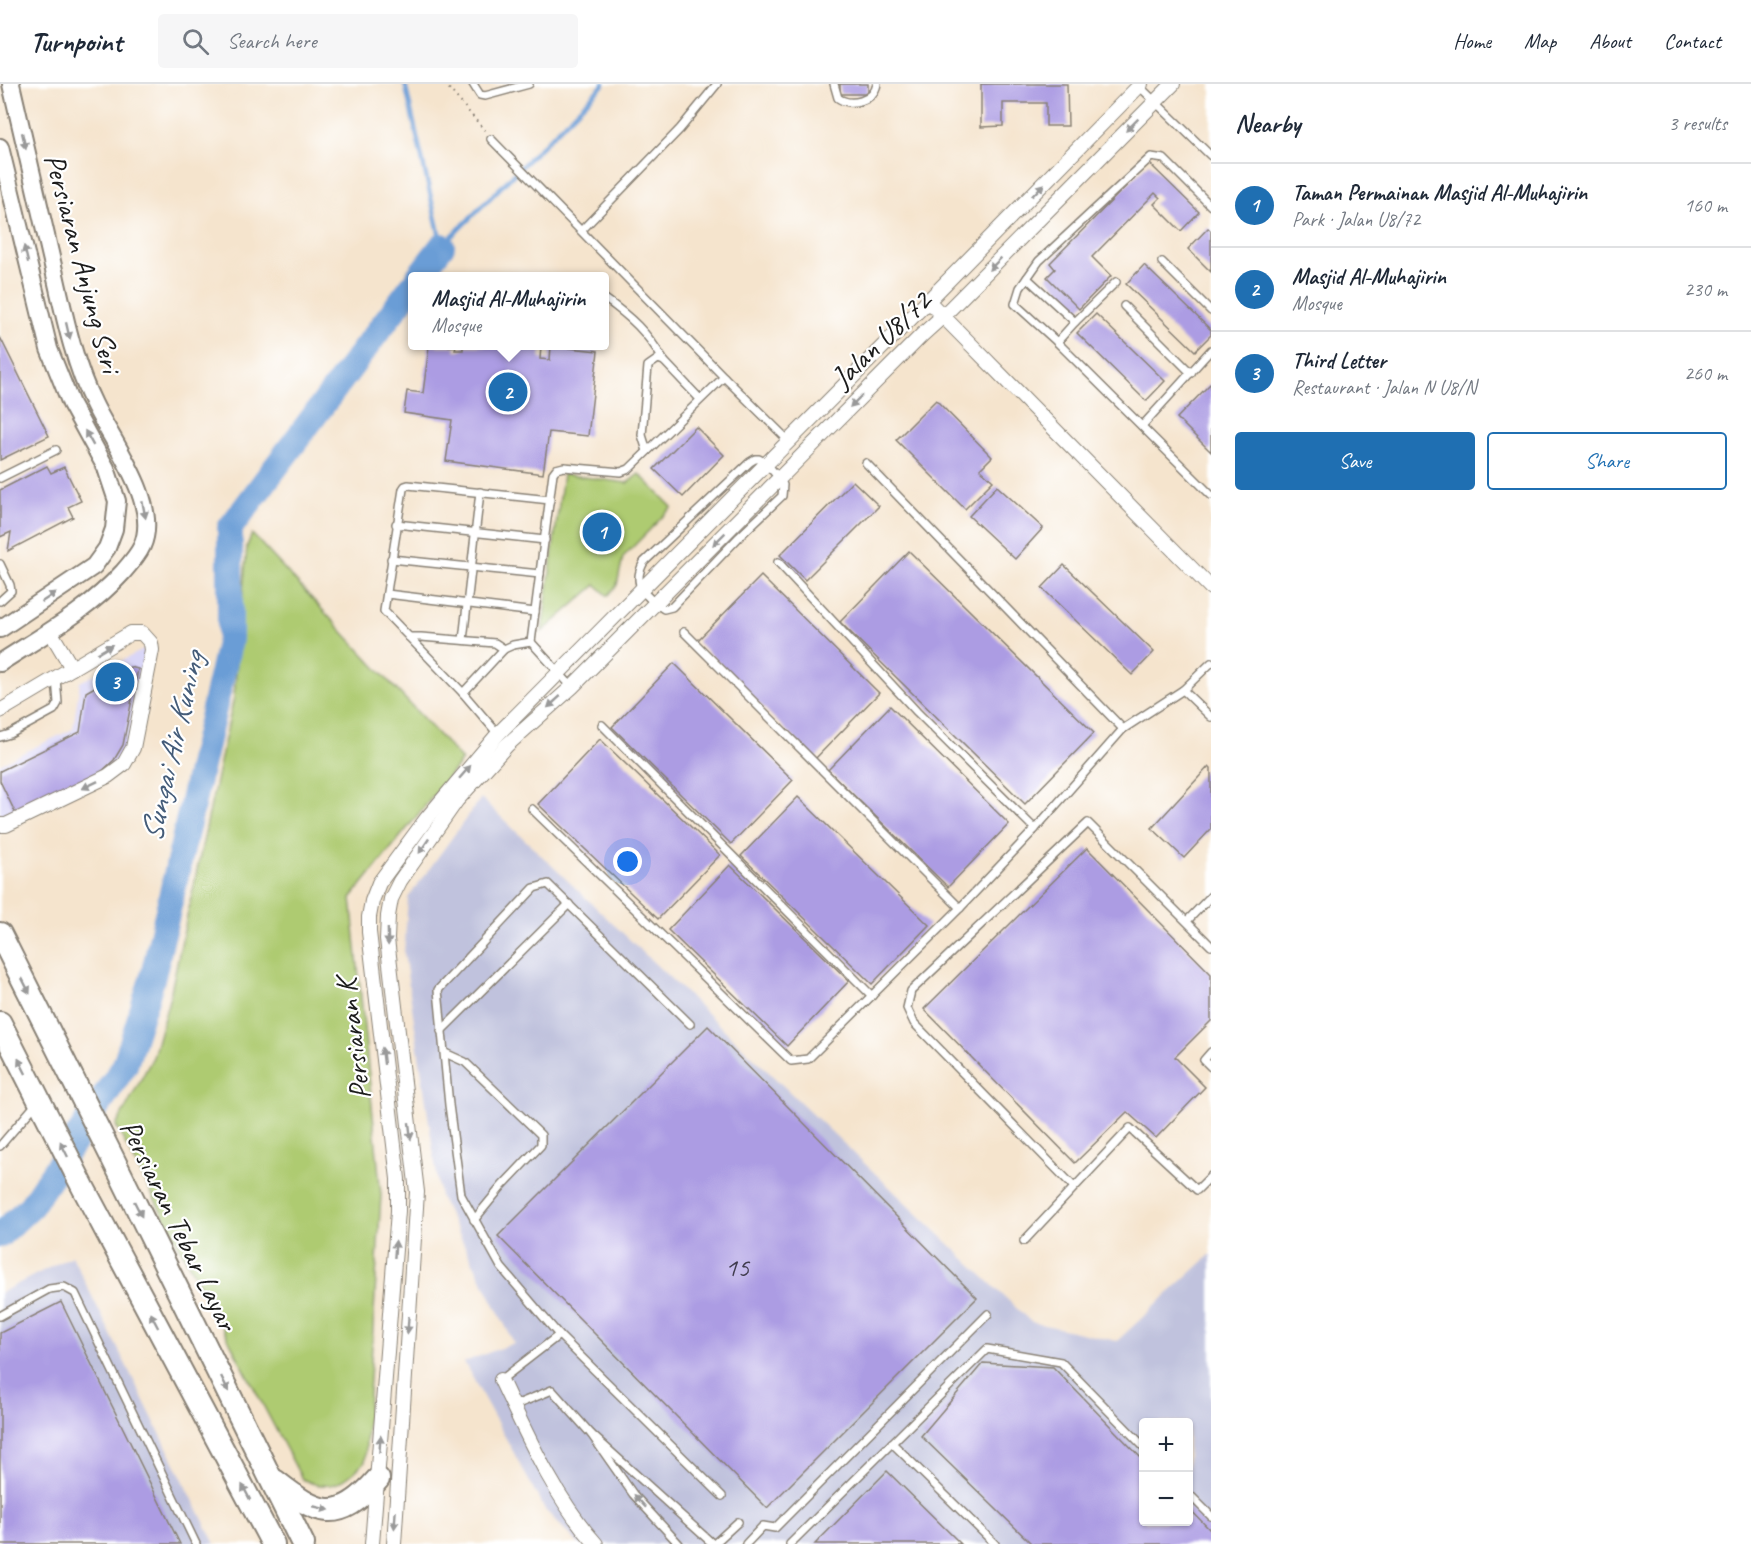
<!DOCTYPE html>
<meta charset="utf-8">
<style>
:root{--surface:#fff;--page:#f6f6f7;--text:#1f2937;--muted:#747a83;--line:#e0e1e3;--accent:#1f6fb2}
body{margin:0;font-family:Caveat,sans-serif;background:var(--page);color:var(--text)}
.controls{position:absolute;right:18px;bottom:18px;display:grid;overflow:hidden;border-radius:6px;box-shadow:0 2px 4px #0004}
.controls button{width:54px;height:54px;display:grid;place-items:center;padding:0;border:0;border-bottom:2px solid var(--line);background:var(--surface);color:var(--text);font:30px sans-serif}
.you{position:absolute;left:628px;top:778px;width:21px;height:21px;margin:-15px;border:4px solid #fff;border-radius:50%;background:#1a73e8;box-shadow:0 0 0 9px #1a73e833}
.badge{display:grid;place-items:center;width:39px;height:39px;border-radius:50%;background:var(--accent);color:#fff;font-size:20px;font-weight:700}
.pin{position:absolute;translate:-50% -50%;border:3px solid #fff;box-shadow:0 2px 6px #0006}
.popup{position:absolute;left:408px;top:188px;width:201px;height:78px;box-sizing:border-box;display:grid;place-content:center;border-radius:6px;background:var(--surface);filter:drop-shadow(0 2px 4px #0005);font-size:20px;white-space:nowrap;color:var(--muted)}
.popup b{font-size:22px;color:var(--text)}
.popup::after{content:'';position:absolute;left:50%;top:100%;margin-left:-12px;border:12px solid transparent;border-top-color:var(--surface)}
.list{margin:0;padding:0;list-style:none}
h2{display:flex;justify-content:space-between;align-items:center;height:78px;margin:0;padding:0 24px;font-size:26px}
h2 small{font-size:20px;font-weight:400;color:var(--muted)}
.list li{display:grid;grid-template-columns:39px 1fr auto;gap:18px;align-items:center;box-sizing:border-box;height:84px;padding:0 24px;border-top:2px solid var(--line)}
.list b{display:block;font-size:22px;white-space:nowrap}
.list p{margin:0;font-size:20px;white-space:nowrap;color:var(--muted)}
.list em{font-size:20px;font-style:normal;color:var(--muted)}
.actions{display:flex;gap:12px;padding:18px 24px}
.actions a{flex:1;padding:14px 0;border:2px solid var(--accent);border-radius:6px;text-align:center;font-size:21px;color:var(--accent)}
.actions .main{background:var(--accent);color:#fff}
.icon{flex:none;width:33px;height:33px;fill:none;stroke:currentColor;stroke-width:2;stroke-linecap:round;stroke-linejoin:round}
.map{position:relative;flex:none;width:1211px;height:1460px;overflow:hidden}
header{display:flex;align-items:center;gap:36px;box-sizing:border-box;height:84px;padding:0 30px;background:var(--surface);border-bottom:2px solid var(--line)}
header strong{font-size:28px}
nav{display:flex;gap:33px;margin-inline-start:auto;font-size:21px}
.search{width:420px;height:54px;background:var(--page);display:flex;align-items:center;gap:15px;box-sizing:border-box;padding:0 21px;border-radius:6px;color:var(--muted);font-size:22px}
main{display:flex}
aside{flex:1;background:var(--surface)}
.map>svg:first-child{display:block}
.built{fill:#d9d6f7}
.industrial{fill:#c0c2dd;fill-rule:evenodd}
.green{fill:#aecb71;stroke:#657446;stroke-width:1.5}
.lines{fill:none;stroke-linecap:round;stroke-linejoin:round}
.stream{stroke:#6b9dd6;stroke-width:4.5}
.river{stroke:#6b9dd6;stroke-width:26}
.building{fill:#ac9ce3}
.service-casing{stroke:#888074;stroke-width:10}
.minor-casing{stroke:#888074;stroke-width:16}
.tertiary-casing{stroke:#888074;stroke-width:20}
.primary-casing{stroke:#888074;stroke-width:26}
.path{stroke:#888074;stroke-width:2;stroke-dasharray:1.5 4.5;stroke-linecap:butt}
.service{stroke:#fff;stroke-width:7}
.minor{stroke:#fff;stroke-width:14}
.tertiary{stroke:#fff;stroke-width:16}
.primary{stroke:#fff;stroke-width:22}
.oneway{fill:#999}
.labels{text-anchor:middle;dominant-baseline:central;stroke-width:4.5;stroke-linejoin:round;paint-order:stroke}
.number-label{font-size:27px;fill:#403c4e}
.street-label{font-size:30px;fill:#1c1c1c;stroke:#fff}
.water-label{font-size:32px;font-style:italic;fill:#445c79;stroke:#fff}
</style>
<header>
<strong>Turnpoint</strong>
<div class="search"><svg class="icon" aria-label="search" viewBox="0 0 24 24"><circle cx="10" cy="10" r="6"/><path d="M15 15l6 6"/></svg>Search here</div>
<nav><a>Home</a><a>Map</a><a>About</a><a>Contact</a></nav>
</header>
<main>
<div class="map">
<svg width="1211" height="1460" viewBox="0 0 1211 1460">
<rect width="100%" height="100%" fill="#fff"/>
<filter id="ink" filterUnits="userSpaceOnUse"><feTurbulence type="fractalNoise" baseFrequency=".0167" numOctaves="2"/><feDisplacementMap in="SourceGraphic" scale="12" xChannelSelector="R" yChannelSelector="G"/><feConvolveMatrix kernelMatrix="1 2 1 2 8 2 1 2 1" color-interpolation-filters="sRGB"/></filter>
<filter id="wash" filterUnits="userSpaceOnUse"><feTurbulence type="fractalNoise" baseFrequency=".008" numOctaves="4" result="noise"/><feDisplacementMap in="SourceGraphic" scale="24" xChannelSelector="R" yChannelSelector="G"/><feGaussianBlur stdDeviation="1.35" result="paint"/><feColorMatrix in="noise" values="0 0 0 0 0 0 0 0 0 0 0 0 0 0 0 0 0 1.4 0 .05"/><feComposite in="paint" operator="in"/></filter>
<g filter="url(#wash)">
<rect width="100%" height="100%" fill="#f5e4cd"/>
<path class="built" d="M147,564L127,667L120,677L106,687L4,736L0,734V680L73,645L80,598Z"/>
<g class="industrial">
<path d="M481,714L1031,1238L1117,1257L1211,1170V1460H579L545,1426L464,1278L514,1259L440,1113L404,869L408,814ZM1144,1338H1188V1438H1144Z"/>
<path d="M72,1172L215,1460H0V1209Z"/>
</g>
<g class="green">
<path d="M563,390L627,399L639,390L672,423L623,473L617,501L608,512L596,501L542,548Z"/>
<path d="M252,450L462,676L351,814L381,1111L365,1378C343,1399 331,1409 302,1395L116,1042L153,973L170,912L234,613L247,462Z"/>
</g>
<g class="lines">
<g class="stream">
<path d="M405,0L442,162"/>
<path d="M442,162L604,0"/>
</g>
<g class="river">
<path d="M419,192L442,162"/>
<path d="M0,1151L31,1122L125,981L153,892L230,555V444L412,202"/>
</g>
</g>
<g id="blocks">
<g class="building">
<rect x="840" y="0" width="28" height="10"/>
<path d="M981,0H1067L1068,42H1046V19H1003V42L981,43Z"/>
<path d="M1149,79L1199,128L1181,147L1154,120L1160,114L1155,109L1092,173L1111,192L1079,225L1047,193L1055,185L1050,179Z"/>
<path d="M1208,144L1211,147V188L1188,165Z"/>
<path d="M1144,181L1211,246V251L1195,267L1126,200Z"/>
<path d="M1096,230L1165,297L1146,317L1077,249Z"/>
<path d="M0,253L49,352L0,376Z"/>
<path d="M429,262H456L455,266H463V262H541L540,275L550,276L551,262L598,267L588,352L549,348L543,390L446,377L452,336L404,329L407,307L423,309Z"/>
<path d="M1211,299V368L1177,334Z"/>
<path d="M936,316L992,373L980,385L993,397L965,425L896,356Z"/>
<path d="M696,343L724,371L683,413L654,385Z"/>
<path d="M47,382L51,389L64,383L81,417L68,423L73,433L8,467L11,448L0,453V406Z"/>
<path d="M853,397L879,422L805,496L780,471Z"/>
<path d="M997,402L1043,444L1015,475L969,432Z"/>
<path d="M909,467L1094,649L1025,720L840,538Z"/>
<path d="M1064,481L1154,568L1132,591L1042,504Z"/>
<path d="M761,492L879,609L815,675L697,557Z"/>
<path d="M674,579L793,696L731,760L612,643Z"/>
<path d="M130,583L138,585L123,661L114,676L100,689L16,730L0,697V687L80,648L86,608Z"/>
<path d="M890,622L1009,740L948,803L828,686Z"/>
<path d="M600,655L720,771L658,835L538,720Z"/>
<path d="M1209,682L1211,684V745L1184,774L1152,744Z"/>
<path d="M798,713L929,841L872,900L741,772Z"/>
<path d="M1087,764L1211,890V937L1175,973L1205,1003L1156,1054L1127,1028L1075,1079L924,925Z"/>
<path d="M730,781L849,897L787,962L668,846Z"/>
<path d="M708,942L977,1214L767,1424L498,1152Z"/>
<path d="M61,1218L180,1460H0V1249Z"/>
<path d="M983,1279L1053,1283L1144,1377V1438H1188V1423L1211,1447V1460H1032L921,1352Z"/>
<path d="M887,1387L961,1460H815Z"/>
</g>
</g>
</g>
<g filter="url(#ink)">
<use href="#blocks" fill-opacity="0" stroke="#888074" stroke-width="1.5"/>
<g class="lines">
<g class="service-casing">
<g id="service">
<path d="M473,0L480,11L485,12L529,0"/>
<path d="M834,0L838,14C851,23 874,17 877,0"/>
<path d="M1139,2L1211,72"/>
<path d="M491,55L724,293L788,356"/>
<path d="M1211,122L1164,75L1151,73L1039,177L1020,204L1015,220L1057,258L1211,411"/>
<path d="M582,146L680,45L717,0"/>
<path d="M1162,178L1211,227"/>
<path d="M1027,194L1075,238L1116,198"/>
<path d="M604,214C632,234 647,248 664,277"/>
<path d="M1124,222L1191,289"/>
<path d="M1057,258L1075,238"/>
<path d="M1142,342L1211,266"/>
<path d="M647,367L642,351L648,282L658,275L664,277L700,315"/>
<path d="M755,375H759L766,379L779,394L783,401L782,412L739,453L672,523L664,525C645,513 631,500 644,478L750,378Z"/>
<path d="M0,394L56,366"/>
<path d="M396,440L545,456"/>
<path d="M391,475L540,490"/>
<path d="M778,478L917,628L1035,745"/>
<path d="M0,480L10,501L11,507L0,517"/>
<path d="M387,510L535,528"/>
<path d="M684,548L960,824"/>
<path d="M409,553H421L495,559L504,565"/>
<path d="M463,556L480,408"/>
<path d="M1211,579L1183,606L1211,633"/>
<path d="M572,603L531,558L553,389L556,385L564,383L621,388L629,385L724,293"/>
<path d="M463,609L504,565L513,561L531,558"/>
<path d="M602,641L872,912"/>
<path d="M1123,645L1183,606"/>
<path d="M498,650L463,609L384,527L403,405L405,402L408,401L550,416"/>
<path d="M0,653L10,650L54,626L58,619L56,594"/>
<path d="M532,725L791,977L808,975L960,824L1035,745L1123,645L866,379"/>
<path d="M1187,837L1211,812"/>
<path d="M441,947L569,820"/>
<path d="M1211,968L1204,976L1211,983"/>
<path d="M445,969L465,978L541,1051V1061L502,1102L474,1136"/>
<path d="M0,1062L36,1020"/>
<path d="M1074,1103L914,939L907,924L911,907L1088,739L1211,862"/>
<path d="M1024,1157L1130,1044L1197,1106L1211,1092"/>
<path d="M0,1232L49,1205L64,1203L75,1209L196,1460"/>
<path d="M559,1251L501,1183L461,1111L449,1021L438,906L534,804L548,800L690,940"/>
<path d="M501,1296L559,1251L722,1412"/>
<path d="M513,1322L552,1306L591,1350"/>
<path d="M892,1359L995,1460"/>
<path d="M1188,1409L1211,1432"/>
<path d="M679,1460L633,1410L591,1350L713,1460"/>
<path d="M714,1460L738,1438"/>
<path d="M746,1460L763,1442L775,1444L988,1230"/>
<path d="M790,1460L987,1265L1061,1278L1144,1363"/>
</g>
</g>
<g class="minor-casing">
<g id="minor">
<path d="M928,217L1211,504"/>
<path d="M50,547L72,584"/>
<path d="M0,627L131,549H142L151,559L152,566L133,664L124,680L108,692L6,741H0"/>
<path d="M501,1296C528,1353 554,1413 596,1460"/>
<path d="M372,1460L398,1127V1095L369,848V833L372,817L379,799L427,734L498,650L928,217L1141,0"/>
<path d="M394,1460L417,1108L387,855L388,832L391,815L400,797L457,716L507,661L572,603L922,251L943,232L1173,0"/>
</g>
</g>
<g class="tertiary-casing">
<g id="tertiary">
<path d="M0,63L49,265L71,320L106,384L117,417L114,445L107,464L94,482L0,545"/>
<path d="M0,579C43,551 89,526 123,488C130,480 138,471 142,462C161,420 112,358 94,320C74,280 64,230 54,186C40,124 25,62 11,0"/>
</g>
</g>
<g class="primary-casing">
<g id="primary">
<path d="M0,850L112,1073L303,1460"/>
<path d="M0,939L84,1105L273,1460"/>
<path d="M275,1397C318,1431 338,1441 378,1395"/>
</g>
</g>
<path class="path" d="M445,0L486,48"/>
<use href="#service" class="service"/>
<use href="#minor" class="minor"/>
<use href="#tertiary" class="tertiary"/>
<use href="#primary" class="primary"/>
</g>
<defs><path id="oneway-solid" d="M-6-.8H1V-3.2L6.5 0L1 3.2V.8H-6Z" transform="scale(1.5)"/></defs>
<g class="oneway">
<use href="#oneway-solid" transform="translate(1132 41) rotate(135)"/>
<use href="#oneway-solid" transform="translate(24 57) rotate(77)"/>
<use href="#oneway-solid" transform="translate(1038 106) rotate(-46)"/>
<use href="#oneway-solid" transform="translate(26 170) rotate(-104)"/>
<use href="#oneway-solid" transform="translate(995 180) rotate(135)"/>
<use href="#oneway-solid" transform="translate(68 247) rotate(77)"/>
<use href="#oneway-solid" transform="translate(856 317) rotate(135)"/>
<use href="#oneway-solid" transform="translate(89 354) rotate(-119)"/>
<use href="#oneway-solid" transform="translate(144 426) rotate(79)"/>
<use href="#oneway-solid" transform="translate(719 455) rotate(135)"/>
<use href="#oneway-solid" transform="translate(49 513) rotate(-34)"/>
<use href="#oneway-solid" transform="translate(105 565) rotate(-31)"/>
<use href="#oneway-solid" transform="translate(554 618) rotate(138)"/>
<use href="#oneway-solid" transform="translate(465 688) rotate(-49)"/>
<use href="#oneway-solid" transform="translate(90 701) rotate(154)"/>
<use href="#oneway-solid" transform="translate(424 762) rotate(124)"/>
<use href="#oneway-solid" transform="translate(388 853) rotate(89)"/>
<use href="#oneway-solid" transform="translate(26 902) rotate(63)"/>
<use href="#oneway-solid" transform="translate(383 972) rotate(-97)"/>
<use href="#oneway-solid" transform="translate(22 982) rotate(-117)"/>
<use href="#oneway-solid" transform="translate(410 1047) rotate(83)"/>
<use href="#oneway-solid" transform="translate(64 1065) rotate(-116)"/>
<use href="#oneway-solid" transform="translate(138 1125) rotate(64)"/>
<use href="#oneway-solid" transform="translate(395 1165) rotate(-86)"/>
<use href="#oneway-solid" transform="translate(154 1236) rotate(-118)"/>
<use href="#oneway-solid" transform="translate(408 1241) rotate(94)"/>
<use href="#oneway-solid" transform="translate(225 1300) rotate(64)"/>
<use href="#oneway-solid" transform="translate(380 1360) rotate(-86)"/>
<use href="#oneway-solid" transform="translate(246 1408) rotate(-118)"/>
<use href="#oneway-solid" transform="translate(640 1417) rotate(-132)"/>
<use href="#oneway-solid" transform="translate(321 1424) rotate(13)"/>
<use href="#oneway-solid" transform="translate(395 1436) rotate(94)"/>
</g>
</g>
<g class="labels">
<g class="number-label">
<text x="737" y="1183">15</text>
</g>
<g class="street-label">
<text transform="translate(83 179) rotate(75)">Persiaran Anjung Seri</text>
<text transform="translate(881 255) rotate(-44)">Jalan U8/72</text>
<text transform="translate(353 955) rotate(-97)">Persiaran K</text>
<text transform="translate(179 1141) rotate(64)">Persiaran Tebar Layar</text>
</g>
<g class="water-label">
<text transform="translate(172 663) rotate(-77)">Sungai Air Kuning</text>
</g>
</g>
</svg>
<div class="controls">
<button>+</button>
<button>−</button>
</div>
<div class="you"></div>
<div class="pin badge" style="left:602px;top:448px">1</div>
<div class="pin badge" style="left:508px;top:308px">2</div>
<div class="popup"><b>Masjid Al-Muhajirin</b>Mosque</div>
<div class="pin badge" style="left:115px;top:598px">3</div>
</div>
<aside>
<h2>Nearby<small>3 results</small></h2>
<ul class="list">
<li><span class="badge">1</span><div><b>Taman Permainan Masjid Al-Muhajirin</b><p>Park · Jalan U8/72</p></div><em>160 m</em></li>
<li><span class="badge">2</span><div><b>Masjid Al-Muhajirin</b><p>Mosque</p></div><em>230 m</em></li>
<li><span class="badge">3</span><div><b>Third Letter</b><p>Restaurant · Jalan N U8/N</p></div><em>260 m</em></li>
</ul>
<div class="actions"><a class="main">Save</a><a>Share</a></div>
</aside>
</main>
